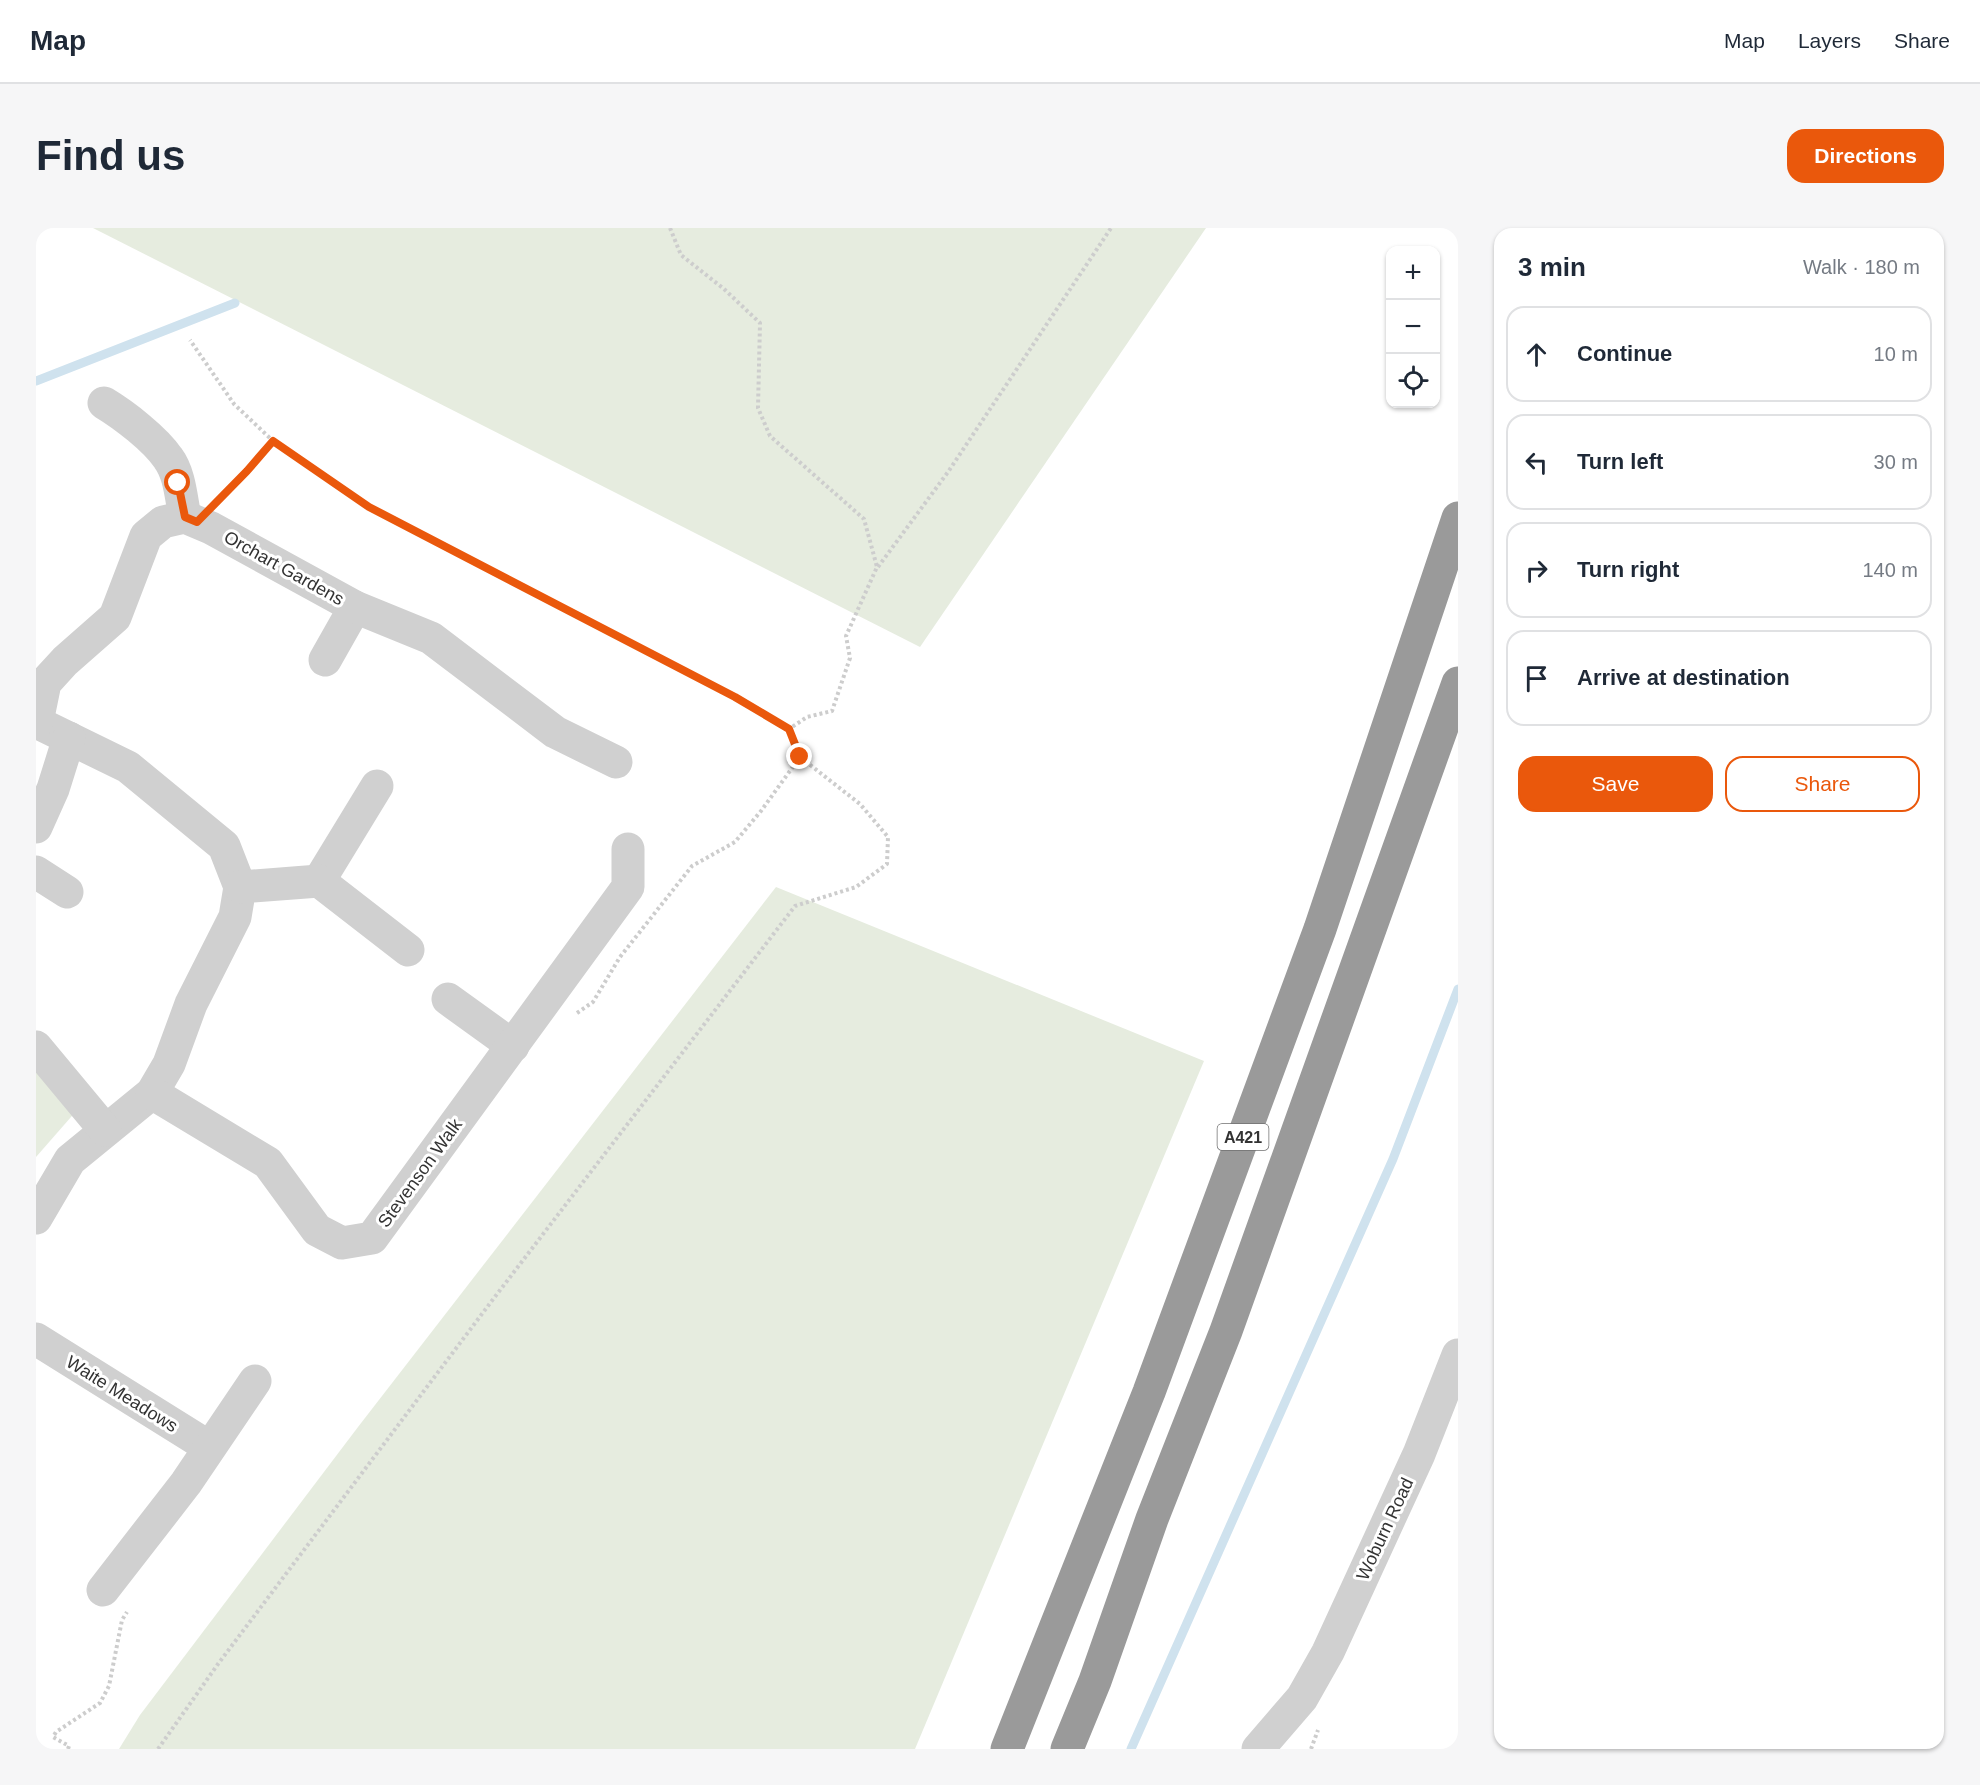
<!DOCTYPE html>
<meta charset="utf-8">
<style>
:root{--surface:#fff;--page:#f6f6f7;--text:#1f2937;--muted:#747a83;--line:#e0e1e3;--accent:#ea580c}
body{margin:0;font-family:Helvetica,sans-serif;background:var(--page);color:var(--text)}
.controls{position:absolute;right:18px;top:18px;display:grid;overflow:hidden;border-radius:12px;box-shadow:0 2px 4px #0004}
.controls button{width:54px;height:54px;display:grid;place-items:center;padding:0;border:0;border-bottom:2px solid var(--line);background:var(--surface);color:var(--text);font:30px sans-serif}
.stop{position:absolute;width:18px;height:18px;margin:-14px;border:4px solid #ea580c;border-radius:50%;background:#fff}
.stop.end{background:#ea580c;border-color:#fff;box-shadow:0 2px 6px #0008}
.list{margin:0;padding:0;list-style:none}
h2{display:flex;justify-content:space-between;align-items:center;height:78px;margin:0;padding:0 24px;font-size:26px}
h2 small{font-size:20px;font-weight:400;color:var(--muted)}
.list li{display:grid;grid-template-columns:39px 1fr auto;gap:18px;align-items:center;box-sizing:border-box;height:96px;margin:0 12px 12px;padding:0 12px;border:2px solid var(--line);border-radius:18px}
.list b{display:block;font-size:22px;white-space:nowrap}
.list em{font-size:20px;font-style:normal;color:var(--muted)}
.actions{display:flex;gap:12px;padding:18px 24px}
.actions a{flex:1;padding:14px 0;border:2px solid var(--accent);border-radius:18px;text-align:center;font-size:21px;color:var(--accent)}
.actions .main{background:var(--accent);color:#fff}
.icon{flex:none;width:33px;height:33px;fill:none;stroke:currentColor;stroke-width:2;stroke-linecap:round;stroke-linejoin:round}
.map{position:relative;flex:none;width:1422px;height:1521px;overflow:hidden;border-radius:18px}
header{display:flex;align-items:center;gap:36px;box-sizing:border-box;height:84px;padding:0 30px;background:var(--surface);border-bottom:2px solid var(--line)}
header strong{font-size:28px}
nav{display:flex;gap:33px;margin-inline-start:auto;font-size:21px}
.intro{display:flex;align-items:center;justify-content:space-between;box-sizing:border-box;height:144px;padding:0 36px}
h1{margin:0;font-size:42px}
.button{padding:15px 27px;border-radius:18px;background:var(--accent);color:#fff;font-size:21px;font-weight:700}
main{display:flex;gap:36px;padding:0 36px}
aside{flex:1;background:var(--surface);border-radius:18px;box-shadow:0 2px 4px #0004}
.map>svg:first-child{display:block}
.green{fill:#e6ecdf}
.lines{fill:none;stroke-linecap:round;stroke-linejoin:round}
.stream{stroke:#cfe2ee;stroke-width:9}
.path{stroke:#cdcdcd;stroke-width:4;stroke-dasharray:3 3;stroke-linecap:butt}
.minor{stroke:#d0d0d0;stroke-width:33}
.highway{stroke:#9a9a9a;stroke-width:33}
.route{stroke:#ea580c;stroke-width:8}
.labels{text-anchor:middle;dominant-baseline:central;stroke-width:6;stroke-linejoin:round;paint-order:stroke}
.shield{fill:#fff;stroke:#707070;stroke-width:1.5}
.shield-label{font-size:16px;font-weight:bold;fill:#333}
.street-label{font-size:18px;fill:#333;stroke:#fff}
</style>
<header>
<strong>Map</strong>
<nav><a>Map</a><a>Layers</a><a>Share</a></nav>
</header>
<div class="intro"><h1>Find us</h1><a class="button">Directions</a></div>
<main>
<div class="map">
<svg width="1422" height="1521" viewBox="0 0 1422 1521">
<rect width="100%" height="100%" fill="#fff"/>
<g class="green">
<path d="M57,0H1170L884,419Z"/>
<path d="M740,659L1168,833L879,1521H83L104,1487L322,1199Z"/>
<path d="M0,844L42,881L0,929Z"/>
</g>
<g class="lines">
<g class="stream">
<path d="M0,153L199,75"/>
<path d="M1095,1521L1357,931L1422,761"/>
</g>
<g class="path">
<path d="M634,0L645,27L688,61L724,95L722,180L734,208L828,291L841,339L810,408L814,430L796,483L771,489L753,501"/>
<path d="M185,270L237,213"/>
<path d="M842,339L912,244L1075,0"/>
<path d="M541,785L557,774L584,729L656,638L699,614L725,583L764,529"/>
<path d="M32,1521L33,1518L17,1509L20,1504L64,1475L73,1458L86,1392L91,1384"/>
<path d="M122,1521L182,1436L458,1070L759,678L820,659L851,636L852,609L824,576L764,529L753,501L699,469L333,279L237,213L198,176L154,112"/>
<path d="M1275,1521L1282,1502"/>
</g>
<g class="minor">
<path d="M68,175C88,187 119,211 132,230C144,246 145,270 149,289"/>
<path d="M289,432L319,379"/>
<path d="M0,494L92,539L188,618L204,659L199,689L155,776L133,836L116,865L34,932L0,990"/>
<path d="M1,494L9,455L29,433L79,389L110,308L127,294L149,289L175,300L319,379L395,410L519,504L580,534"/>
<path d="M0,599L17,561L33,510"/>
<path d="M0,644L31,664"/>
<path d="M283,653L341,558"/>
<path d="M204,659L283,653L372,722"/>
<path d="M412,771L477,818"/>
<path d="M0,819L69,902"/>
<path d="M116,865L232,935L281,1002L306,1015L336,1010L592,659V621"/>
<path d="M0,1111L173,1219"/>
<path d="M67,1362L150,1255L219,1153"/>
<path d="M1222,1521L1266,1470L1292,1424L1383,1226L1422,1127"/>
</g>
<g class="highway">
<path d="M971,1521L1113,1164L1284,701L1422,290"/>
<path d="M1031,1521L1059,1453L1116,1291L1190,1103L1422,455"/>
</g>
</g>
<g class="lines">
<path class="route" d="M142,255L149,289L161,294L211,243L237,213L333,279L699,469L753,501L764,529"/>
</g>
<g class="labels">
<rect class="shield" x="1181.5" y="896" width="51" height="26" rx="4.5"/>
<g class="shield-label">
<text x="1207" y="909">A421</text>
</g>
<g class="street-label">
<text transform="translate(248 340) rotate(29)">Orchart Gardens</text>
<text transform="translate(384 945) rotate(-54)">Stevenson Walk</text>
<text transform="translate(86 1166) rotate(32)">Waite Meadows</text>
<text transform="translate(1349 1301) rotate(-65)">Woburn Road</text>
</g>
</g>
</svg>
<div class="controls">
<button>+</button>
<button>−</button>
<button><svg class="icon" aria-label="locate" viewBox="0 0 24 24"><circle cx="12" cy="12" r="6"/><path d="M12 2v4M12 18v4M2 12h4M18 12h4"/></svg></button>
</div>
<div class="stop" style="left:142px;top:255px"></div>
<div class="stop end" style="left:764px;top:529px"></div>
</div>
<aside>
<h2>3 min<small>Walk · 180 m</small></h2>
<ul class="list">
<li><svg class="icon" aria-label="ahead" viewBox="0 0 24 24"><path d="M12 20V5M6 11l6-6 6 6"/></svg><div><b>Continue</b></div><em>10 m</em></li>
<li><svg class="icon" aria-label="left" viewBox="0 0 24 24"><path d="M17 20v-9H6M10 6l-5 5 5 5"/></svg><div><b>Turn left</b></div><em>30 m</em></li>
<li><svg class="icon" aria-label="right" viewBox="0 0 24 24"><path d="M7 20v-9h11M14 6l5 5-5 5"/></svg><div><b>Turn right</b></div><em>140 m</em></li>
<li><svg class="icon" aria-label="arrive" viewBox="0 0 24 24"><path d="M6 21V4h12l-3 4 3 4H6"/></svg><div><b>Arrive at destination</b></div></li>
</ul>
<div class="actions"><a class="main">Save</a><a>Share</a></div>
</aside>
</main>
